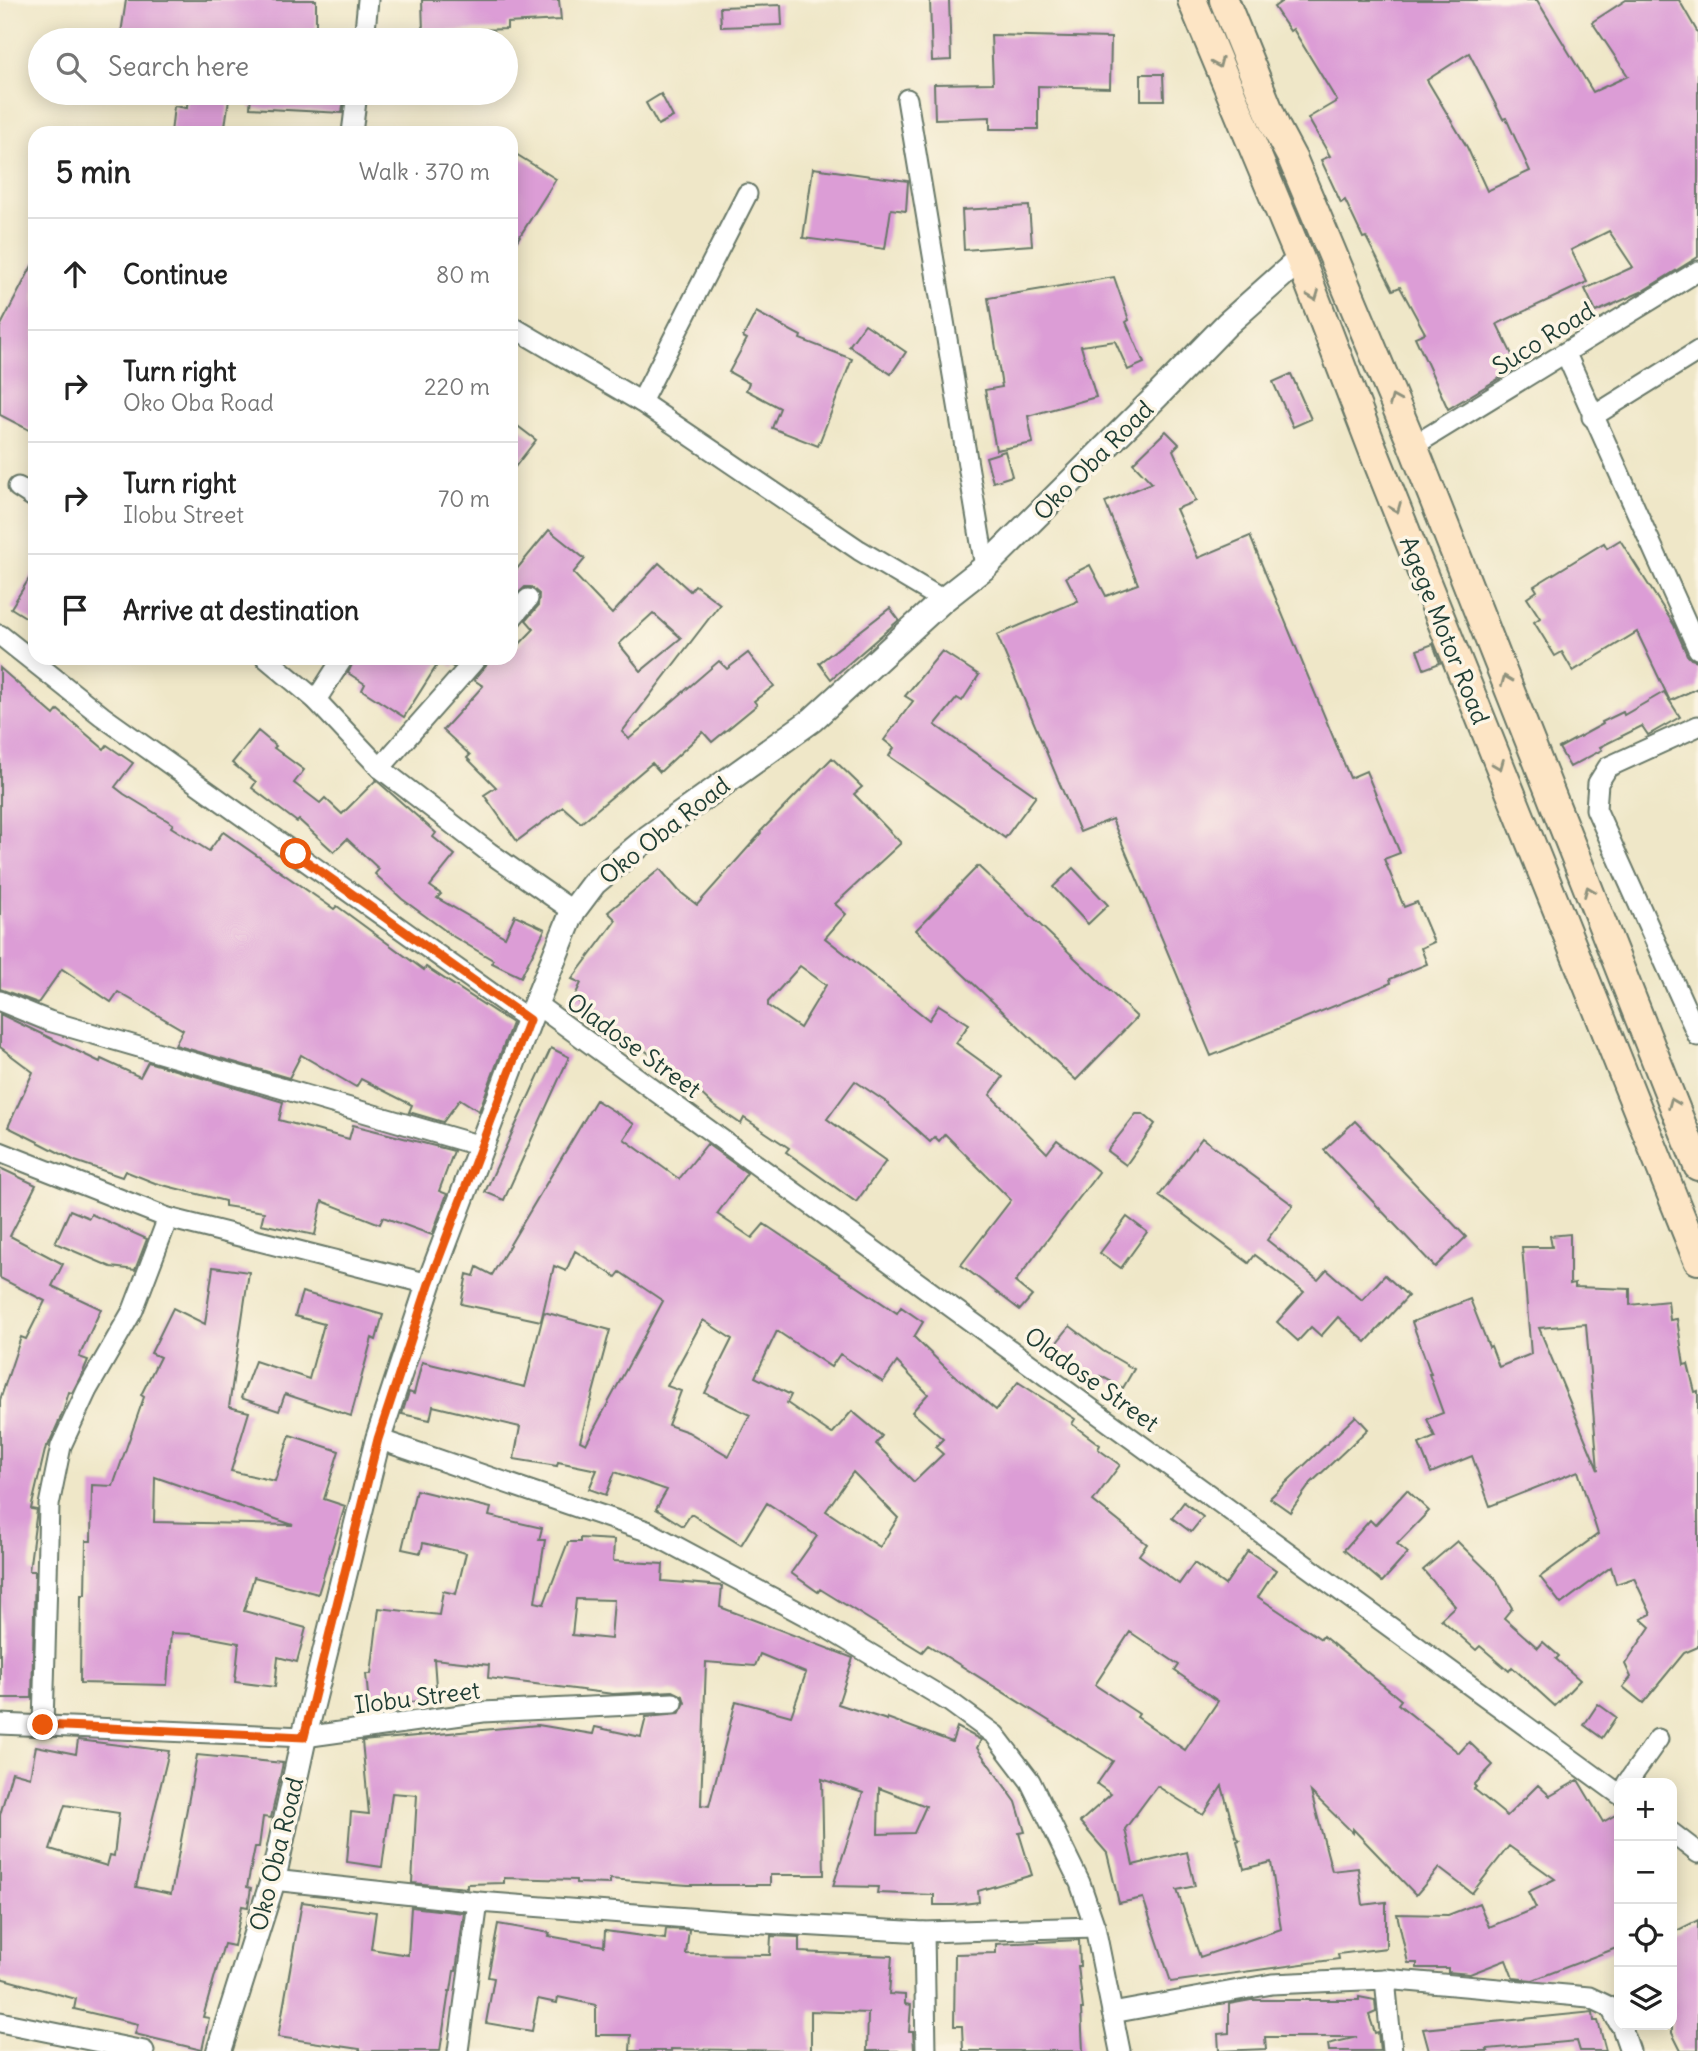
<!DOCTYPE html>
<meta charset="utf-8">
<style>
:root{--surface:#fff;--page:#f2f2f2;--text:#222;--muted:#767676;--line:#e0e0e0}
body{margin:0;font-family:Delius,sans-serif;background:var(--page);color:var(--text)}
.controls{position:absolute;right:21px;bottom:21px;display:grid;overflow:hidden;border-radius:14px;box-shadow:0 4px 18px #0003}
.controls button{width:63px;height:63px;display:grid;place-items:center;padding:0;border:0;border-bottom:2px solid var(--line);background:var(--surface);color:var(--text);font:35px sans-serif}
.stop{position:absolute;width:21px;height:21px;margin:-16px;border:5px solid #ea580c;border-radius:50%;background:#fff}
.stop.end{background:#ea580c;border-color:#fff;box-shadow:0 2px 7px #0008}
.list{margin:0;padding:0;list-style:none}
h2{display:flex;justify-content:space-between;align-items:center;height:91px;margin:0;padding:0 28px;font-size:30px}
h2 small{font-size:23px;font-weight:400;color:var(--muted)}
.list li{display:grid;grid-template-columns:46px 1fr auto;gap:21px;align-items:center;box-sizing:border-box;height:112px;padding:0 28px;border-top:2px solid var(--line)}
.list b{display:block;font-size:26px;white-space:nowrap}
.list p{margin:0;font-size:23px;white-space:nowrap;color:var(--muted)}
.list em{font-size:23px;font-style:normal;color:var(--muted)}
.icon{flex:none;width:38px;height:38px;fill:none;stroke:currentColor;stroke-width:2;stroke-linecap:round;stroke-linejoin:round}
.map{position:relative;flex:none;width:1698px;height:2051px;overflow:hidden}
.search{position:absolute;background:var(--surface);box-shadow:0 4px 18px #0003;left:28px;top:28px;width:490px;height:77px;display:flex;align-items:center;gap:18px;box-sizing:border-box;padding:0 24px;border-radius:38px;color:var(--muted);font-size:26px}
.panel{position:absolute;background:var(--surface);box-shadow:0 4px 18px #0003;left:28px;top:126px;width:490px;height:539px;border-radius:21px}
.map>svg:first-child{display:block}
.building{fill:#dc9dd6;fill-rule:evenodd}
.lines{fill:none;stroke-linecap:round;stroke-linejoin:round}
.minor-casing{stroke:#687868;stroke-width:23}
.tertiary-casing{stroke:#687868;stroke-width:28}
.secondary-casing{stroke:#687868;stroke-width:32}
.minor{stroke:#fff;stroke-width:19}
.tertiary{stroke:#fff;stroke-width:24}
.secondary{stroke:#fde5c5;stroke-width:28}
.oneway{stroke:#8e917c}
.route{stroke:#ea580c;stroke-width:9}
.labels{text-anchor:middle;dominant-baseline:central;stroke-width:7;stroke-linejoin:round;paint-order:stroke}
.street-label{font-size:24px;fill:#1f3d34;stroke:#fcf5e5}
</style>
<div class="map">
<svg width="1698" height="2051" viewBox="0 0 1698 2051">
<rect width="100%" height="100%" fill="#fcf5e5"/>
<filter id="ink" filterUnits="userSpaceOnUse"><feTurbulence type="fractalNoise" baseFrequency=".0143" numOctaves="2"/><feDisplacementMap in="SourceGraphic" scale="14" xChannelSelector="R" yChannelSelector="G"/><feConvolveMatrix kernelMatrix="1 2 1 2 8 2 1 2 1" color-interpolation-filters="sRGB"/></filter>
<filter id="wash" filterUnits="userSpaceOnUse"><feTurbulence type="fractalNoise" baseFrequency=".00686" numOctaves="4" result="noise"/><feDisplacementMap in="SourceGraphic" scale="28" xChannelSelector="R" yChannelSelector="G"/><feGaussianBlur stdDeviation="1.57" result="paint"/><feColorMatrix in="noise" values="0 0 0 0 0 0 0 0 0 0 0 0 0 0 0 0 0 1.4 0 .05"/><feComposite in="paint" operator="in"/></filter>
<g filter="url(#wash)">
<rect width="100%" height="100%" fill="#efe7c8"/>
<g id="blocks">
<g class="building">
<path d="M126,0H316V40H120Z"/>
<path d="M422,0H559L561,20L507,23V29L423,32Z"/>
<path d="M930,0H949L951,60L932,61Z"/>
<path d="M1284,0H1537L1593,92L1628,76L1592,22L1626,0H1679L1698,33V257L1641,292L1596,312L1585,289L1633,267L1609,231L1571,250L1587,282L1497,324L1518,367L1448,409L1415,337L1425,333L1400,287L1393,290L1366,237L1363,238L1345,200L1341,203L1321,160L1330,156L1308,118L1337,101L1293,29L1290,31L1274,7ZM1469,53L1503,119L1506,118L1530,171L1487,191L1467,147L1427,80Z"/>
<path d="M781,5L782,25L721,27L720,7Z"/>
<path d="M991,35L1111,38L1110,88L1038,86V129H990V117L935,119L934,84L993,83Z"/>
<path d="M1141,74H1163L1164,100H1141Z"/>
<path d="M188,93H230L224,133H171L174,106L187,108Z"/>
<path d="M251,93H340L345,94L342,113L250,108Z"/>
<path d="M661,94L673,117L658,125L646,103Z"/>
<path d="M511,151L556,179L511,250Z"/>
<path d="M813,168L908,181L906,211L891,209L885,249L803,238Z"/>
<path d="M1029,206L1032,245L964,250L962,210Z"/>
<path d="M35,260V433L0,415V327Z"/>
<path d="M1114,277L1129,320L1126,322L1144,363L1128,370L1115,341L1081,346L1096,397L1028,416L1033,443L996,450L985,390L1002,387L988,298Z"/>
<path d="M756,312L801,336L800,339L852,359L818,446L772,428L780,408L746,390L749,383L729,372L747,339L743,337Z"/>
<path d="M865,324L906,352L891,374L849,346Z"/>
<path d="M1291,374L1311,419L1293,427L1273,382Z"/>
<path d="M511,421L536,440L511,472Z"/>
<path d="M1166,431L1179,444L1173,450L1196,501L1176,509L1198,558L1250,536L1350,778L1366,771L1400,853L1384,859L1404,907L1417,902L1434,942L1421,948L1427,964L1390,979L1391,983L1211,1056L1112,819L1080,832L997,635L1078,601L1066,577L1090,565L1106,596L1138,584L1105,502L1152,483L1133,463Z"/>
<path d="M1005,451L1012,476L993,482L986,457Z"/>
<path d="M549,530L585,559L573,573L612,614L659,563L690,591L695,585L720,604L622,732L629,739L719,661L727,669L748,653L774,686L754,701L757,705L712,742L703,732L660,772L652,763L581,823L563,807L517,841L484,795L496,787L467,758L470,755L443,730L483,686L474,680L486,666L489,658H511V653L534,629L526,620L538,606L539,594L531,587H525L511,600V576ZM653,613L681,638L641,671L619,644Z"/>
<path d="M1620,540L1674,625L1687,655L1691,659L1698,661V688L1670,701L1637,632L1573,671L1562,652L1555,656L1534,622L1540,618L1527,598L1537,591L1534,586L1604,543L1607,548Z"/>
<path d="M35,569V623L11,608Z"/>
<path d="M890,608L899,620L831,679L819,663Z"/>
<path d="M1433,644L1440,663L1424,669L1417,650Z"/>
<path d="M942,651L979,675L962,701L957,698L935,725L1036,796L1005,838L889,756L894,748L884,740L913,701L905,696Z"/>
<path d="M355,658H461L453,667L441,659L404,717L362,690L365,684L348,673Z"/>
<path d="M0,668L54,715L58,710L104,749L107,745L133,763L115,787L124,794L173,824L171,827L209,851L223,832L334,909L337,906L424,970L426,967L512,1023L479,1111L460,1099L443,1122L409,1112L412,1105L361,1079L356,1087L301,1055L289,1078L175,1045L183,1030L118,992L111,1002L62,969L38,1003L0,989Z"/>
<path d="M1664,692L1680,717L1648,735L1642,726L1600,747L1602,750L1570,767L1559,748L1603,724L1602,722L1623,712L1624,715Z"/>
<path d="M258,731L276,746L274,748L304,770L294,783L320,803L325,798L342,814L376,780L436,833L433,837L455,855L430,886L441,894L437,898L505,937L515,915L545,929L521,977L492,963L493,960L454,937L402,899L375,874L379,869L347,839L334,852L299,820L297,822L252,788L256,782L232,763Z"/>
<path d="M832,758L862,787L854,794L901,843L835,904L846,914L825,938L929,1020L939,1005L969,1024L956,1043L1003,1077L990,1095L1047,1153L1057,1140L1099,1172L1015,1282L1032,1296L1020,1310L961,1265L1011,1200L945,1134L939,1141L935,1137L930,1142L886,1102L855,1081L827,1119L886,1161L856,1202L786,1152L789,1148L744,1118L741,1124L713,1105L694,1087L574,998L581,983L572,979L616,920L608,912L660,869L679,891L697,905L761,833L760,832ZM800,966L826,985L800,1028L768,1006V1002Z"/>
<path d="M978,866L1137,1017L1076,1080L916,930Z"/>
<path d="M1073,868L1108,905L1088,924L1053,887Z"/>
<path d="M0,1014L100,1062L101,1059L140,1077L148,1062L283,1102L279,1120L349,1139L353,1125L454,1151L439,1191L447,1194L432,1235L383,1217L380,1224L322,1201L315,1235L261,1224L264,1212L225,1206V1201L155,1183L125,1171L122,1177L75,1161L42,1144L8,1127L33,1072L0,1047Z"/>
<path d="M551,1048L569,1057L504,1200L485,1192Z"/>
<path d="M596,1100L634,1124L624,1139L679,1179L707,1144L747,1173L717,1214L752,1238L764,1224L897,1313L901,1307L923,1322L914,1337L948,1370L996,1410L1018,1382L1075,1419L1072,1424L1100,1445L1098,1449L1120,1465L1093,1501L1147,1544L1139,1555L1179,1584L1194,1563L1225,1585L1248,1551L1276,1570L1258,1597L1321,1639L1323,1636L1401,1700L1398,1704L1459,1753L1469,1742L1493,1765L1474,1785L1476,1787L1474,1789L1507,1816L1538,1785L1550,1796L1578,1780L1603,1822L1619,1813V1947L1533,1980L1513,1978L1506,1960L1470,1974L1448,1972V1968H1417V1963H1408L1397,1914L1448,1915L1479,1903L1489,1927L1536,1908L1528,1892L1555,1879L1509,1846L1472,1893L1439,1868L1416,1895L1353,1829V1833L1311,1792L1332,1871L1358,1868L1363,1905L1386,1902V1948L1338,1954L1339,1959L1171,1982L1143,1898L1119,1903L1107,1853L1080,1822L1111,1794L1097,1784L1113,1761L928,1645L922,1652L820,1589L818,1592L791,1573L817,1536L767,1503L741,1545L691,1514L683,1526L656,1509L667,1490L615,1472L606,1495L589,1489L597,1470L558,1462L557,1466L514,1459L520,1427L433,1406L430,1420L402,1414L409,1392L414,1394L422,1362L525,1387L544,1312L610,1330L580,1441L586,1444L663,1301L620,1272L616,1277L575,1251L566,1271L554,1266L541,1321L461,1304L467,1274L474,1276L477,1267L492,1275ZM703,1320L732,1339L705,1393L750,1415L729,1456L688,1432L668,1425L681,1391L667,1386ZM777,1331L831,1367L840,1354L883,1382L897,1362L928,1394L912,1412L943,1439L935,1447L943,1454L914,1482L876,1444L882,1436L852,1411L832,1434L787,1403L791,1395L755,1377ZM853,1472L898,1518L880,1547L826,1511ZM1130,1632L1179,1665L1175,1671L1218,1701L1185,1750L1137,1717L1139,1714L1095,1685ZM1157,1786L1203,1815L1222,1786L1236,1837L1240,1840L1237,1841L1244,1869L1271,1862L1281,1929L1200,1957L1177,1890L1195,1886L1187,1852L1133,1865L1125,1829Z"/>
<path d="M1136,1114H1143L1155,1124L1126,1165L1107,1151Z"/>
<path d="M1355,1121L1466,1237L1435,1267L1324,1150Z"/>
<path d="M1202,1138L1293,1205L1267,1240L1318,1280L1327,1270L1362,1300L1385,1275L1408,1296L1366,1342L1338,1317L1321,1336L1311,1327L1298,1341L1277,1322L1304,1292L1255,1255L1249,1263L1159,1196Z"/>
<path d="M0,1168L36,1185L10,1236L63,1264L52,1286L101,1309L79,1357L88,1360L83,1372L72,1393L69,1392L63,1412L48,1446H46L31,1509L37,1510L29,1571H35L32,1698H0V1400L21,1337L26,1339L45,1301L0,1278Z"/>
<path d="M70,1210L89,1218L91,1214L147,1239L135,1270L111,1267L55,1243Z"/>
<path d="M1127,1217L1147,1232L1121,1268L1100,1253Z"/>
<path d="M1570,1234V1284L1575,1283V1287L1630,1289V1305L1668,1301L1670,1320L1677,1319L1684,1365L1688,1364L1695,1392L1698,1391V1647L1684,1653L1643,1703L1623,1687L1631,1677L1625,1664L1650,1627L1641,1619L1651,1614L1634,1578L1616,1584L1611,1567L1561,1604L1540,1577L1598,1534L1578,1471L1490,1506L1472,1456L1431,1473L1419,1444L1435,1437L1427,1419L1443,1413L1429,1374H1431L1412,1322L1470,1299L1489,1347L1491,1346L1499,1367L1531,1354L1522,1247H1552L1550,1236ZM1586,1324L1598,1470L1539,1328Z"/>
<path d="M213,1267L249,1272L229,1407L249,1412L231,1471L275,1481L290,1435L339,1451L324,1499L345,1506L318,1594L254,1577L244,1611L306,1628L297,1662L278,1657L275,1687L235,1682L239,1643L191,1634L171,1633L167,1685L80,1683L81,1595H85L86,1541H91L92,1485L113,1486L144,1397L141,1395L160,1357L151,1353L173,1308L205,1324ZM155,1477L293,1525L154,1522Z"/>
<path d="M302,1292L383,1315L376,1340L372,1338L351,1416L285,1394L279,1411L241,1398L255,1361L309,1379L324,1324L295,1316Z"/>
<path d="M1070,1326L1103,1351L1134,1369L1123,1388L1101,1376L1098,1380L1054,1346Z"/>
<path d="M1356,1416L1368,1429L1311,1483L1290,1512L1270,1498Z"/>
<path d="M416,1490L491,1508L489,1516L542,1528L539,1540H545L535,1602L544,1604L568,1542H580V1538L614,1540L613,1561L663,1564L662,1581L722,1586L720,1607L853,1658L838,1704L887,1720V1718L952,1742L957,1727L981,1740L977,1748L1016,1802L1025,1832L1019,1833L1032,1875L978,1891L979,1902L954,1905H934V1895L877,1893L878,1887L833,1886L863,1793L822,1779L824,1875H770V1885H688L610,1879V1884L576,1883V1880L504,1878V1883L467,1884V1888L412,1883L417,1795L392,1793L382,1867L347,1862L351,1812L369,1814L362,1741L538,1725L593,1734L595,1727L641,1737L646,1717L679,1714L685,1703L683,1696L673,1691L613,1694L488,1678L489,1665L434,1659L437,1700L369,1705L366,1674H371L379,1608L439,1615L443,1591L456,1594L466,1553L423,1543L421,1553L402,1549ZM576,1599L614,1600L611,1639L572,1635ZM760,1654L806,1673L791,1716L736,1701L709,1806L701,1805L706,1662L755,1666ZM879,1788L926,1806L914,1833L878,1834Z"/>
<path d="M1407,1490L1429,1511L1397,1544L1408,1553L1382,1582L1344,1550L1370,1520L1375,1525Z"/>
<path d="M1184,1502L1203,1517L1191,1532L1172,1518Z"/>
<path d="M1457,1541L1496,1579L1512,1608L1504,1618L1538,1648L1543,1642L1559,1656L1556,1659L1580,1680L1555,1706L1512,1667L1509,1671L1480,1646L1476,1650L1441,1619L1455,1606L1423,1570Z"/>
<path d="M1598,1704L1616,1717L1602,1738L1584,1725Z"/>
<path d="M78,1740L169,1751L136,1887L171,1894L197,1755L283,1763L271,1818L263,1817L259,1847H255L247,1887L251,1888L248,1907L242,1906L234,1946L224,1944L203,2017L209,2018L202,2050L135,2034L138,2024L74,2009L76,1999L0,1978V1815L12,1772L30,1777L36,1746L76,1754ZM65,1805L119,1813L114,1856L110,1855L107,1866L50,1849Z"/>
<path d="M302,1902L376,1912L371,1949L408,1955L411,1907L464,1913L456,1971H454L451,1991H449L440,2051H360V2049L278,2037Z"/>
<path d="M1698,1920V2051H1681L1672,2033V1933Z"/>
<path d="M498,1924L550,1933L549,1936L604,1946L605,1931L665,1939L666,1929L689,1930L686,1954L770,1955L771,1936L799,1937V1952L892,1956L889,1994L905,1995V2004L911,2005L909,2032H913L914,2051H867L868,2013L811,2011V2051L671,2049V2051H630L631,2035H596V2005L558,1997L557,2003L538,1999L532,2031L486,2023L494,1978L488,1977Z"/>
<path d="M1079,1940L1080,1966H1078L1083,2009H1081L1083,2051H963L962,2026H954L955,1954L996,1953V1944Z"/>
<path d="M1359,1997L1375,2000L1376,2012L1369,2015L1375,2033L1378,2032L1380,2051H1329L1328,2044L1357,2037H1265L1266,2049L1219,2051L1218,2034L1229,2033V2004L1251,2000H1359Z"/>
<path d="M1593,2012L1594,2021H1598L1606,2051H1580L1577,2041L1487,2049L1488,2051H1429L1423,2029Z"/>
</g>
</g>
</g>
<g filter="url(#ink)">
<use href="#blocks" fill-opacity="0" stroke="#687868" stroke-width="2"/>
<g class="lines">
<g class="minor-casing">
<g id="minor">
<path d="M364,40L368,0"/>
<path d="M907,99L985,567"/>
<path d="M352,133L357,93"/>
<path d="M511,326L641,402L859,550L943,600"/>
<path d="M1566,354L1698,649"/>
<path d="M641,402L747,194"/>
<path d="M1592,417L1698,351"/>
<path d="M1413,446L1698,271"/>
<path d="M18,487L35,498"/>
<path d="M511,619L528,599"/>
<path d="M0,635L102,716L529,1020"/>
<path d="M266,658L316,700L380,768L490,853L573,911"/>
<path d="M316,700L343,658"/>
<path d="M1698,726L1608,767L1598,783L1596,809L1698,1036"/>
<path d="M380,768L477,658"/>
<path d="M0,1001L49,1021L481,1146"/>
<path d="M536,1004L1619,1794"/>
<path d="M0,1152L168,1218L429,1284"/>
<path d="M378,1439L647,1531L812,1619L950,1702L995,1735L1030,1781L1080,1883L1095,1927L1120,2051"/>
<path d="M0,1724L304,1737L483,1712L673,1703"/>
<path d="M43,1725L49,1505L61,1446L87,1390L133,1310L168,1218"/>
<path d="M1627,1783L1658,1739"/>
<path d="M1672,1833L1698,1853"/>
<path d="M273,1880L478,1902L728,1921L924,1932L1095,1927"/>
<path d="M924,1932L926,2051"/>
<path d="M1385,1979L1392,2051"/>
<path d="M1112,2013L1272,1984L1385,1979L1589,1997L1610,2007L1619,2023"/>
<path d="M0,2022L144,2051"/>
<path d="M1621,2025L1630,2051"/>
<path d="M458,2051L478,1902"/>
</g>
</g>
<g class="tertiary-casing">
<path id="tertiary" d="M219,2051L273,1880L304,1737L378,1439L429,1284L529,1020L573,911L594,883L649,837L812,720L943,600L985,567L1156,397L1227,324L1300,259"/>
</g>
<g class="secondary-casing">
<g id="secondary">
<path d="M1192,0L1300,259L1377,460L1698,1260"/>
<path d="M1224,0L1276,128L1293,160L1413,446L1698,1166"/>
</g>
</g>
<use href="#minor" class="minor"/>
<use href="#tertiary" class="tertiary"/>
<use href="#secondary" class="secondary"/>
</g>
<defs><path id="oneway-chevron" d="M-2-3.5L2.5 0L-2 3.5" fill="none" stroke-width="1.6" stroke-linecap="round" stroke-linejoin="round" transform="scale(1.75)"/></defs>
<g class="oneway">
<use href="#oneway-chevron" transform="translate(1218 63) rotate(67)"/>
<use href="#oneway-chevron" transform="translate(1314 296) rotate(69)"/>
<use href="#oneway-chevron" transform="translate(1394 400) rotate(-113)"/>
<use href="#oneway-chevron" transform="translate(1396 508) rotate(68)"/>
<use href="#oneway-chevron" transform="translate(1506 680) rotate(-112)"/>
<use href="#oneway-chevron" transform="translate(1499 765) rotate(68)"/>
<use href="#oneway-chevron" transform="translate(1589 891) rotate(-112)"/>
<use href="#oneway-chevron" transform="translate(1673 1103) rotate(-112)"/>
</g>
</g>
<g class="lines" filter="url(#ink)">
<path class="route" d="M43,1725L304,1737L378,1439L429,1284L529,1020L296,854"/>
</g>
<g class="labels">
<g class="street-label">
<text transform="translate(1543 338) rotate(-32)">Suco Road</text>
<text transform="translate(1093 460) rotate(-45)">Oko Oba Road</text>
<text transform="translate(1445 630) rotate(68)">Agege Motor Road</text>
<text transform="translate(664 830) rotate(-38)">Oko Oba Road</text>
<text transform="translate(634 1045) rotate(36)">Oladose Street</text>
<text transform="translate(1092 1379) rotate(36)">Oladose Street</text>
<text transform="translate(417 1697) rotate(-7)">Ilobu Street</text>
<text transform="translate(276 1854) rotate(-76)">Oko Oba Road</text>
</g>
</g>
</svg>
<div class="controls">
<button>+</button>
<button>−</button>
<button><svg class="icon" aria-label="locate" viewBox="0 0 24 24"><circle cx="12" cy="12" r="6"/><path d="M12 2v4M12 18v4M2 12h4M18 12h4"/></svg></button>
<button><svg class="icon" aria-label="layers" viewBox="0 0 24 24"><path d="M12 4l9 5-9 5-9-5zM3 14l9 5 9-5"/></svg></button>
</div>
<div class="stop" style="left:296px;top:854px"></div>
<div class="stop end" style="left:43px;top:1725px"></div>
<div class="search"><svg class="icon" aria-label="search" viewBox="0 0 24 24"><circle cx="10" cy="10" r="6"/><path d="M15 15l6 6"/></svg>Search here</div>
<section class="panel">
<h2>5 min<small>Walk · 370 m</small></h2>
<ul class="list">
<li><svg class="icon" aria-label="ahead" viewBox="0 0 24 24"><path d="M12 20V5M6 11l6-6 6 6"/></svg><div><b>Continue</b></div><em>80 m</em></li>
<li><svg class="icon" aria-label="right" viewBox="0 0 24 24"><path d="M7 20v-9h11M14 6l5 5-5 5"/></svg><div><b>Turn right</b><p>Oko Oba Road</p></div><em>220 m</em></li>
<li><svg class="icon" aria-label="right" viewBox="0 0 24 24"><path d="M7 20v-9h11M14 6l5 5-5 5"/></svg><div><b>Turn right</b><p>Ilobu Street</p></div><em>70 m</em></li>
<li><svg class="icon" aria-label="arrive" viewBox="0 0 24 24"><path d="M6 21V4h12l-3 4 3 4H6"/></svg><div><b>Arrive at destination</b></div></li>
</ul>
</section>
</div>
